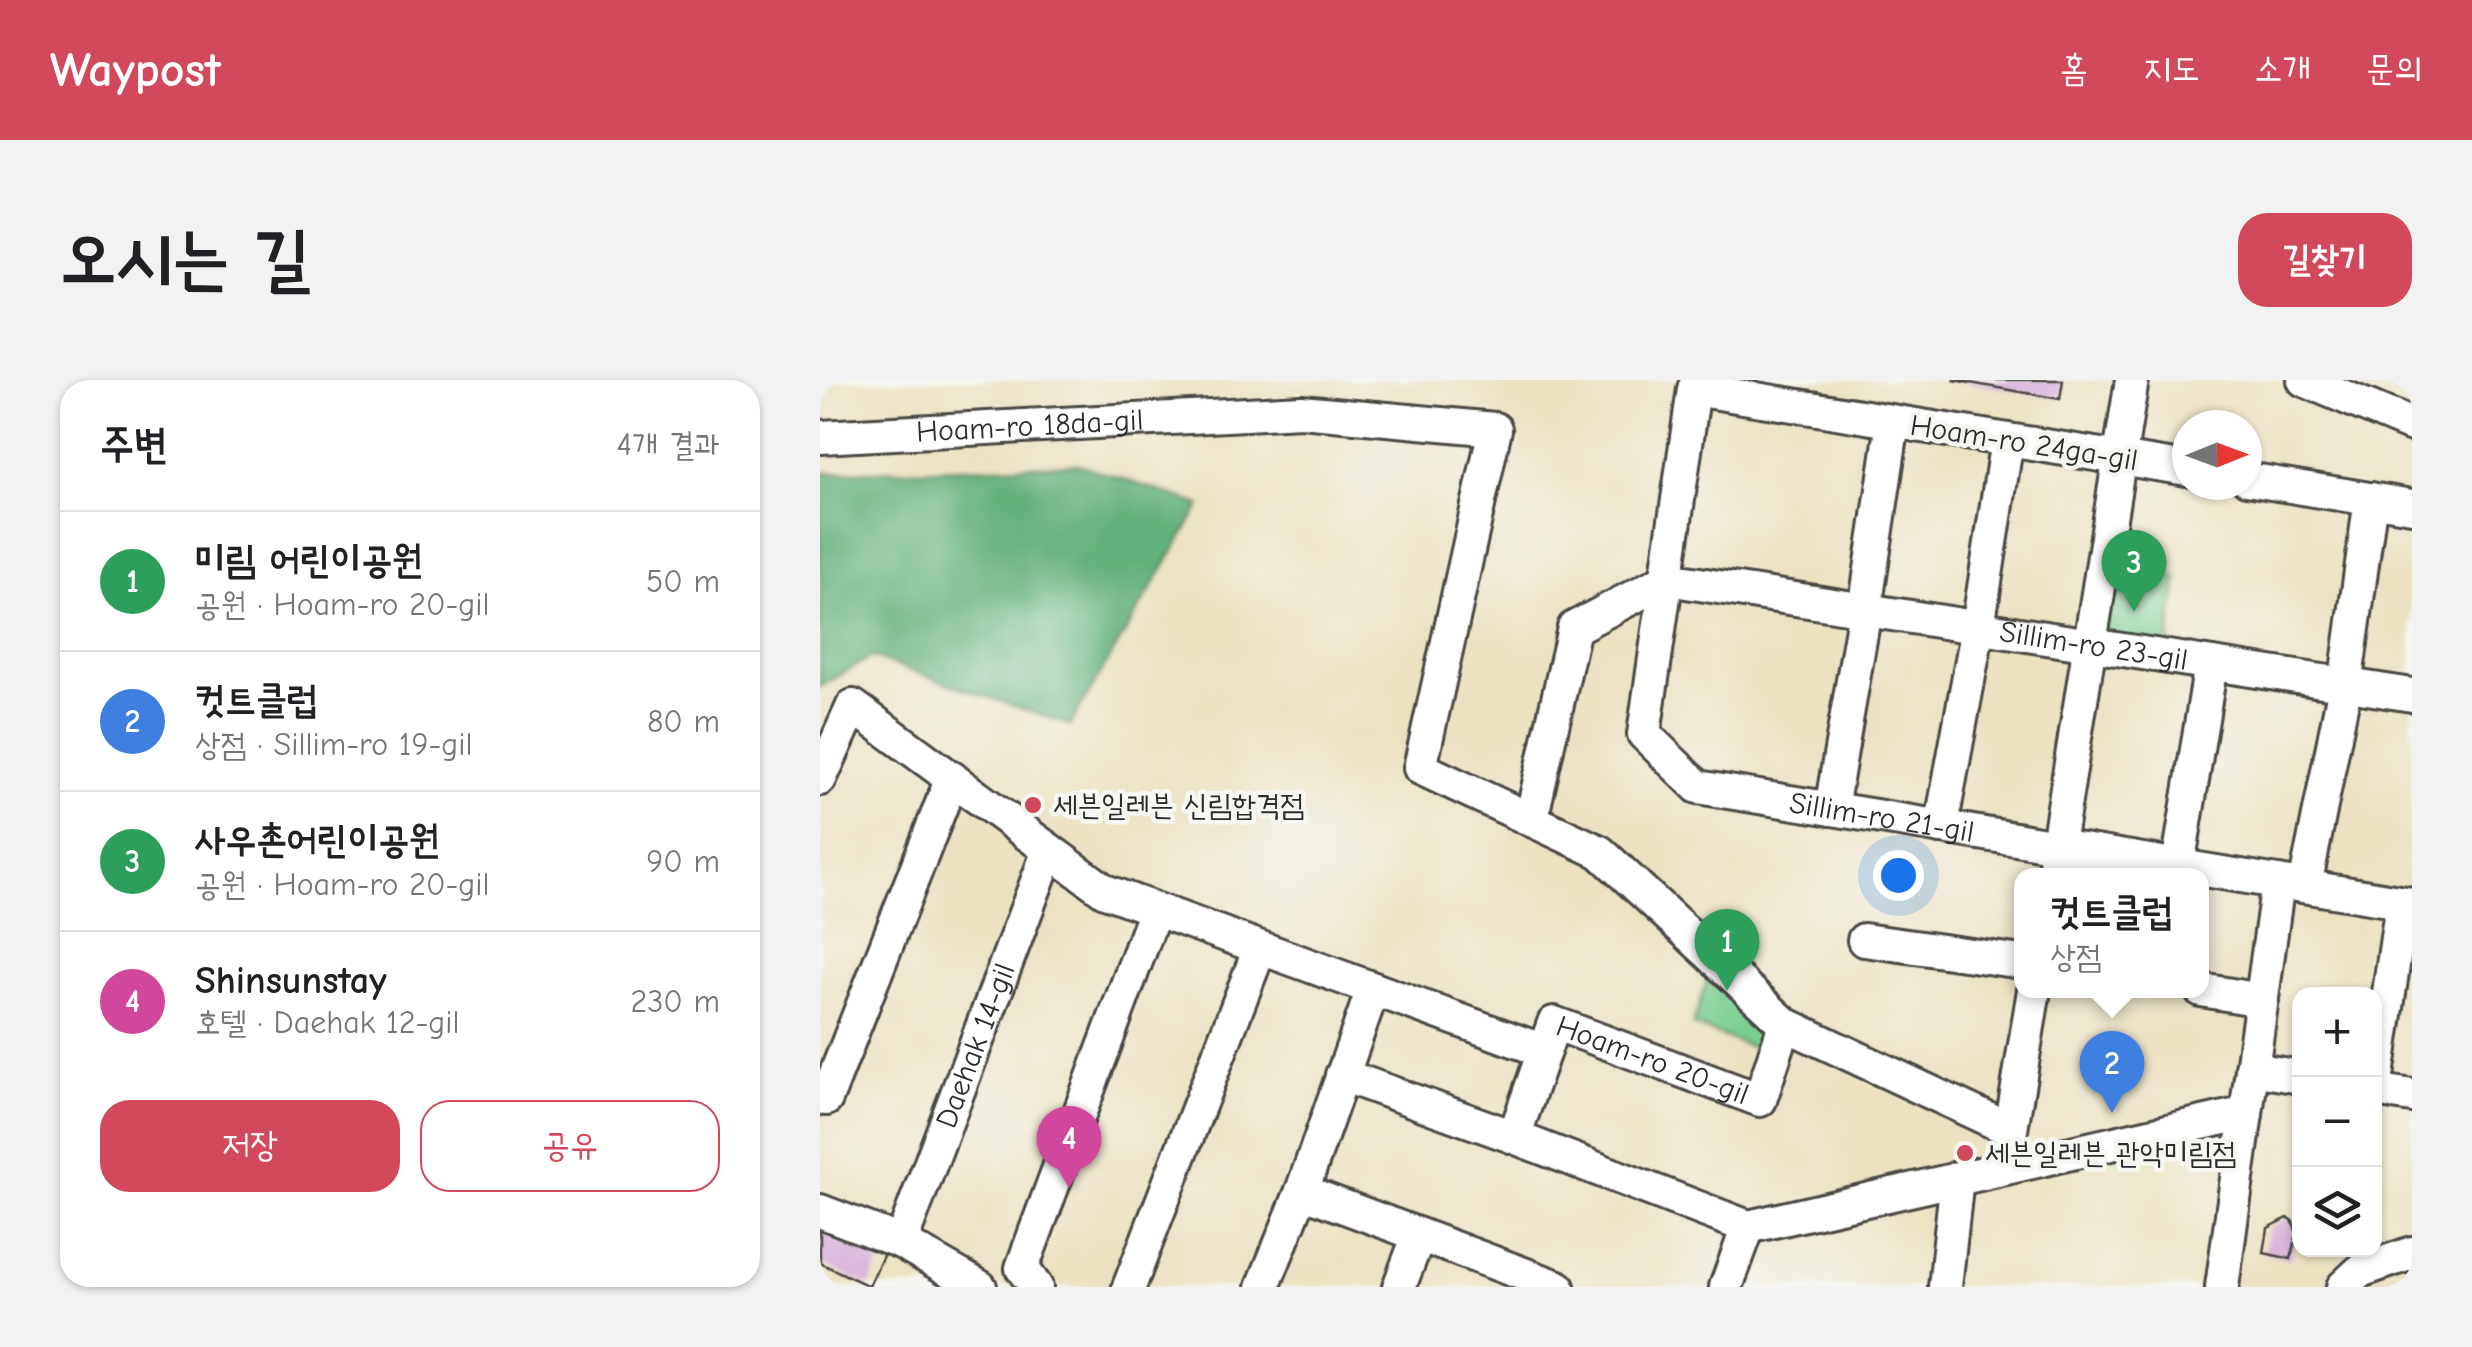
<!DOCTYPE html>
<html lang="ko">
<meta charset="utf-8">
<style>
:root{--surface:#fff;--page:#f2f2f2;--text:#202124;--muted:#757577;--line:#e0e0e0;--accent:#d1495b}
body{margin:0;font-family:"Comic Neue","Poor Story",sans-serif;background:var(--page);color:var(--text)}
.controls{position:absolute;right:30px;bottom:30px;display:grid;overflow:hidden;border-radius:20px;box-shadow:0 2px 8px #0004}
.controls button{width:90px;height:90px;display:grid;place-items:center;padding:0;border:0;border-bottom:2px solid var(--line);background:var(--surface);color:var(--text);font:50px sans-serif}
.compass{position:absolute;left:1352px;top:30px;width:90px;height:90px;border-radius:50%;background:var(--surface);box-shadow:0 2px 8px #0004;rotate:89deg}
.you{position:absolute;left:1078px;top:495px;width:35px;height:35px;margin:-25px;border:8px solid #fff;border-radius:50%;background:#1a73e8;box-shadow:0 0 0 15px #1a73e833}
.badge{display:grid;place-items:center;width:65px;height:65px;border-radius:50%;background:var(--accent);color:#fff;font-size:32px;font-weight:700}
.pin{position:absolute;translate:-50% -82px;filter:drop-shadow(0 2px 5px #0008)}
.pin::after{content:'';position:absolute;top:52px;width:35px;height:30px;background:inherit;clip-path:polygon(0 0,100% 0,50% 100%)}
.popup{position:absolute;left:1194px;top:488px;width:195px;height:130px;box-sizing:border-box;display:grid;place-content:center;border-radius:20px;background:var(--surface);filter:drop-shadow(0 2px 8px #0005);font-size:32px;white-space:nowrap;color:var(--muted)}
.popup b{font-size:38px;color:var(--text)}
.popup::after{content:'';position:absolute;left:50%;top:100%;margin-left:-20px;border:20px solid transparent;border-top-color:var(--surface)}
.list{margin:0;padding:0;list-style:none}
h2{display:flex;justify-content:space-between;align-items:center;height:130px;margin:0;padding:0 40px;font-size:42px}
h2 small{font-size:32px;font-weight:400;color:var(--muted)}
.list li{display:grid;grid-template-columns:65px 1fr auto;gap:30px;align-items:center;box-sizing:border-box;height:140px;padding:0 40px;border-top:2px solid var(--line)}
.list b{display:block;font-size:38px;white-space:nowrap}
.list p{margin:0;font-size:32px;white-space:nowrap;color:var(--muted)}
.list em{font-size:32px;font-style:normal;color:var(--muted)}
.actions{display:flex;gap:20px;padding:30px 40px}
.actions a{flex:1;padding:22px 0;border:2px solid var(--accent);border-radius:30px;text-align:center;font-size:35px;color:var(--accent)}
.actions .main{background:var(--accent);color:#fff}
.icon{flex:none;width:55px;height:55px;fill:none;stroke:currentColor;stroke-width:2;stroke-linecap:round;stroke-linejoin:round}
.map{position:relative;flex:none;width:1592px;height:907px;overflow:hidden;border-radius:30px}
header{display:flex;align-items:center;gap:60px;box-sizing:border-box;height:140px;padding:0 50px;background:var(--accent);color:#fff}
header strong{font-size:48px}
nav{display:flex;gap:55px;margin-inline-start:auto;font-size:35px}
.intro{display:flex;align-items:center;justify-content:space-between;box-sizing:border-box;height:240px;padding:0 60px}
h1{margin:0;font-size:70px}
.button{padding:25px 45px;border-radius:30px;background:var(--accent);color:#fff;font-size:35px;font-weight:700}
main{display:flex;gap:60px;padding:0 60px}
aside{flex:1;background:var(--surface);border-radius:30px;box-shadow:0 2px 8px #0004}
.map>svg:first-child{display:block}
.green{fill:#79ce92;stroke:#527c5e;stroke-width:2.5}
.forest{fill:#62b17c;stroke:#466e54;stroke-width:2.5}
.building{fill:#d8b3db}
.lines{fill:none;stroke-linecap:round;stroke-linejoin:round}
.minor-casing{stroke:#484642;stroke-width:38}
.minor{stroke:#fff;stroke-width:32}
.poi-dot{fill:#d1495b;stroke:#f6f6f2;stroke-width:4}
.labels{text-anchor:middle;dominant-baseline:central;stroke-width:9;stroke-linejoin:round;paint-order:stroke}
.street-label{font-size:30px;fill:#2b2b2b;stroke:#f6f6f2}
.poi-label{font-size:30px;fill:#2b2b2b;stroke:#f6f6f2;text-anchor:start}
</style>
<header>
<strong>Waypost</strong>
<nav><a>홈</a><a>지도</a><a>소개</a><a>문의</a></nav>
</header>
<div class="intro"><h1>오시는 길</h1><a class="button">길찾기</a></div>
<main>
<aside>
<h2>주변<small>4개 결과</small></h2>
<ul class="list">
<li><span class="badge" style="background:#2e9e5b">1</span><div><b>미림 어린이공원</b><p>공원 · Hoam-ro 20-gil</p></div><em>50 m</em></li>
<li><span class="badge" style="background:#3f7fe0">2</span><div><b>컷트클럽</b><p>상점 · Sillim-ro 19-gil</p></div><em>80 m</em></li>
<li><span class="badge" style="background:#2e9e5b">3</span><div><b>사우촌어린이공원</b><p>공원 · Hoam-ro 20-gil</p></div><em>90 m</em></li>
<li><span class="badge" style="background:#d1479c">4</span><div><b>Shinsunstay</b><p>호텔 · Daehak 12-gil</p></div><em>230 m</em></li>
</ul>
<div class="actions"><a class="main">저장</a><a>공유</a></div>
</aside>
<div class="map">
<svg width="1592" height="907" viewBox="0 0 1592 907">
<rect width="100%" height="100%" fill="#f6f6f2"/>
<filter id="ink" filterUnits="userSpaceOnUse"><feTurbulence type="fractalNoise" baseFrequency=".01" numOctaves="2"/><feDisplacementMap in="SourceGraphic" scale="20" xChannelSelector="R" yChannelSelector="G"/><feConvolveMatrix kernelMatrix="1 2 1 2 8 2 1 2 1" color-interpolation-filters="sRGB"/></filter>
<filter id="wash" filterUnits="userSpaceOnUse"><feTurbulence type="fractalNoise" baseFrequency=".0048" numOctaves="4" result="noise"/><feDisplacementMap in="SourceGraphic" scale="40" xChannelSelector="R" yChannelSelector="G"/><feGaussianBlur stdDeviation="2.25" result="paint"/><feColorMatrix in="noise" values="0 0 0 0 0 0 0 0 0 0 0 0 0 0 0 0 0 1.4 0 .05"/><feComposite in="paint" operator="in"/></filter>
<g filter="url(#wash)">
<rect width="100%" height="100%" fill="#ece2c2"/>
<g class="green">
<path d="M1282,186L1358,198L1347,277L1270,265Z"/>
<path d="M894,578L965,644L955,676L873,645Z"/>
</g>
<path class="forest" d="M258,84L381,125L250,345L51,277L0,307V93Z"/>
<g id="blocks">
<g class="building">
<path d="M1133,0H1243L1240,19Z"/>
<path d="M1468,838L1472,840L1477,853L1471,879L1444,873L1448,848Z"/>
<path d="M0,847L27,860L32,853L66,869L49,906L0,883Z"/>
</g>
</g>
</g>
<g filter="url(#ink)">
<use href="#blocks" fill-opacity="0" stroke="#484642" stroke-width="2.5"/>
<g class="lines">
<g class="minor-casing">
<g id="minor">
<path d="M1484,0L1592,45"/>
<path id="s1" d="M0,57L481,31L675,49L600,388L780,472L965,644L1191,750L1214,610"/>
<path id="s2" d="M1367,89L874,9L824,354L878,407L1592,524"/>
<path d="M1427,99L1592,126"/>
<path id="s3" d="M847,199L1592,315"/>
<path d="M0,399L33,326L285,511L724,671L694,757L928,847L906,907"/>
<path d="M1011,429L1045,230L1073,42"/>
<path d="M711,440L754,248L847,199"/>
<path d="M1121,447L1158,247L1187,60"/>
<path d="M1358,486L1391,284"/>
<path d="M1233,496L1312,0"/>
<path d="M1485,506L1525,306L1551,119"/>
<path d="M1044,560L1202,582"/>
<path d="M1381,610L1442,620"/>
<path id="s4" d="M724,671L734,643L940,720L965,644"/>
<path d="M1432,689L1480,697"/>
<path d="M522,695L694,757"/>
<path d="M1554,710L1592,716"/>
<path d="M1555,710L1582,523"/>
<path d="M6,719L132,398"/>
<path d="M482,811L738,907"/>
<path d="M0,831L81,862L160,907"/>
<path d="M928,847L1426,733"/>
<path id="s5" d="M81,862L229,470"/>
<path d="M216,907L202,888L335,530"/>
<path d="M309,907L440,568"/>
<path d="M443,907L482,811L553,609"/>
<path d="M579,907L599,855"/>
<path d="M1125,907L1137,798"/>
<path d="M1402,907L1458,502"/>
<path d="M1523,907L1540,891L1592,873"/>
</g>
</g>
<use href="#minor" class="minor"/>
</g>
</g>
<g class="poi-dot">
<circle cx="213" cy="425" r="10"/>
<circle cx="1145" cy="773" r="10"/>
</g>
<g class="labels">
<g class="street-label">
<text stroke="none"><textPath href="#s1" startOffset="210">Hoam-ro 18da-gil</textPath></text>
<text transform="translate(1204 63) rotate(9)">Hoam-ro 24ga-gil</text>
<text stroke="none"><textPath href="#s3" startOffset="432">Sillim-ro 23-gil</textPath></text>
<text stroke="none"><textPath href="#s2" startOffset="1110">Sillim-ro 21-gil</textPath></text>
<text stroke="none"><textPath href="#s5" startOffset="210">Daehak 14-gil</textPath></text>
<text stroke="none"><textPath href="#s4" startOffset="135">Hoam-ro 20-gil</textPath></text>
</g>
<g class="poi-label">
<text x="233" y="425">세븐일레븐 신림합격점</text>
<text x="1165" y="773">세븐일레븐 관악미림점</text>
</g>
</g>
</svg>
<div class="controls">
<button>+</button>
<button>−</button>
<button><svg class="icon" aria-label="layers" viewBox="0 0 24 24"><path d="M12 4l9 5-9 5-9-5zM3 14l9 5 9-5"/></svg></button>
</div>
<svg class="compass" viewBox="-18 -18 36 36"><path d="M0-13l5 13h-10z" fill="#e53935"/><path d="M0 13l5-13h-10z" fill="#757577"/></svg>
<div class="you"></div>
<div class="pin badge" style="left:907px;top:611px;background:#2e9e5b">1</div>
<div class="pin badge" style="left:1292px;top:733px;background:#3f7fe0">2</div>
<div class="popup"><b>컷트클럽</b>상점</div>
<div class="pin badge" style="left:1314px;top:232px;background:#2e9e5b">3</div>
<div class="pin badge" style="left:249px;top:808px;background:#d1479c">4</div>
</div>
</main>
